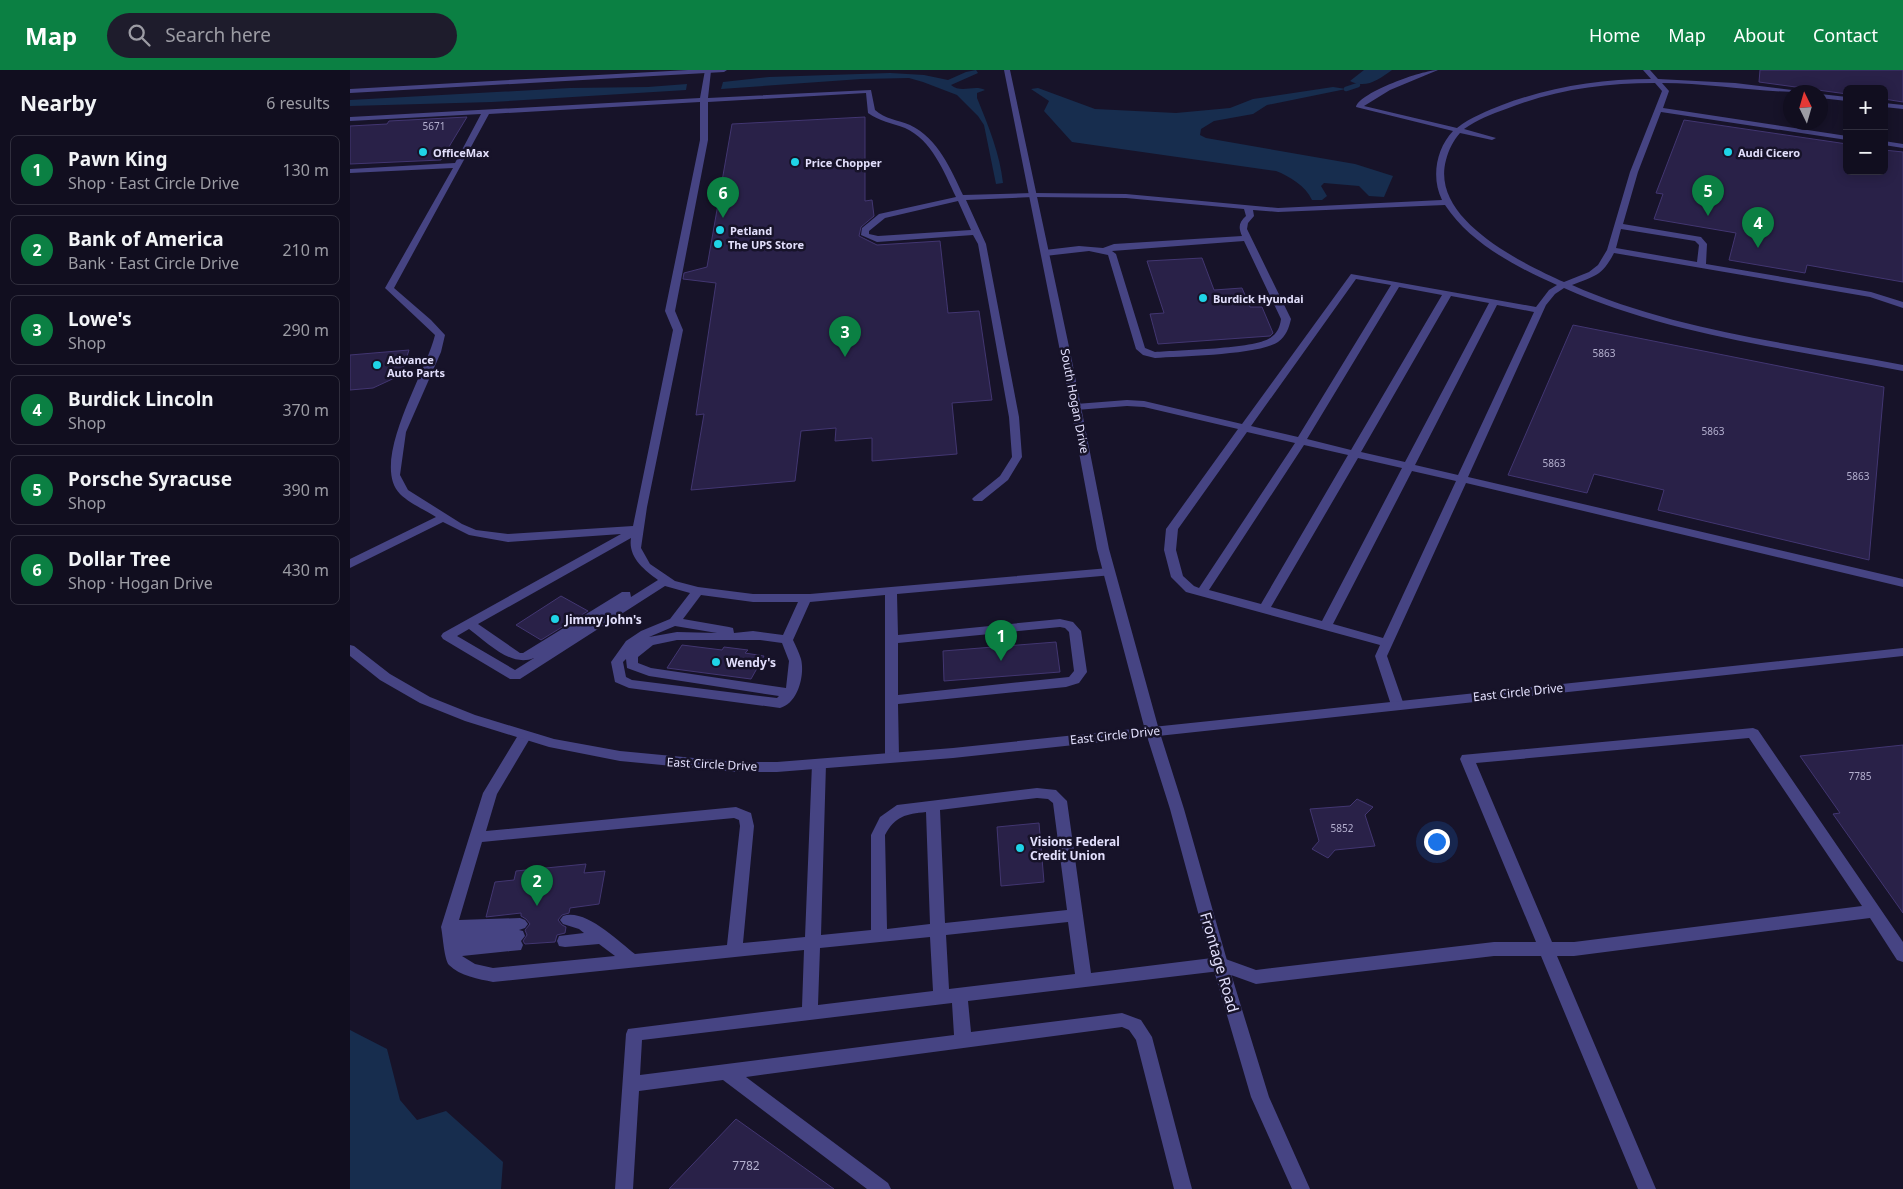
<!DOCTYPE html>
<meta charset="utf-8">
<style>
:root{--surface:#110e1f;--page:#1e1c2c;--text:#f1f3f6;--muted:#9c9ca4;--line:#302e3d;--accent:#0b8043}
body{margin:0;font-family:"Noto Sans",sans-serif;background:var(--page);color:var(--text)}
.controls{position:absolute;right:15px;top:15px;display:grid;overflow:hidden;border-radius:8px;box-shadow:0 2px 12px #0003}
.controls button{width:45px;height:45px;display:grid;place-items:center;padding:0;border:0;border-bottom:1px solid var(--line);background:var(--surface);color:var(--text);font:25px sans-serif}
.compass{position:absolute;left:1433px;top:15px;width:45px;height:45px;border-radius:50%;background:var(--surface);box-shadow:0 2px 12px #0003;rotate:355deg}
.you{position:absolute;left:1086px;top:771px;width:18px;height:18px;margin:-12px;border:4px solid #fff;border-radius:50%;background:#1a73e8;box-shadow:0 0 0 8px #1a73e833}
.badge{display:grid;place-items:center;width:32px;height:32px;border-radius:50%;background:var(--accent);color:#fff;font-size:16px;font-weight:700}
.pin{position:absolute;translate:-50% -41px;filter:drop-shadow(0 1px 2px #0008)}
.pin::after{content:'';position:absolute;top:26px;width:18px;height:15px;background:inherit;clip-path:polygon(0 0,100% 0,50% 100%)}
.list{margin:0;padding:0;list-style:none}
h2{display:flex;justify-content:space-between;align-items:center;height:65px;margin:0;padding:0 20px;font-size:21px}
h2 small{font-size:16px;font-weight:400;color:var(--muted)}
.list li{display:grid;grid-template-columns:32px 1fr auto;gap:15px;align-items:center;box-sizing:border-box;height:70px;margin:0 10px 10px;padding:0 10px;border:1px solid var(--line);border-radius:8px}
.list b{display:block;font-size:19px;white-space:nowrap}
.list p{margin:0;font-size:16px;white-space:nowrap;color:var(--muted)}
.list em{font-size:16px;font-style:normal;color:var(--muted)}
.icon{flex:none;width:28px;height:28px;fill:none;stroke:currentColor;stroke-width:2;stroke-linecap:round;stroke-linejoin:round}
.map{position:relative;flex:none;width:1553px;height:1119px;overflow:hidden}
header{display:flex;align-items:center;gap:30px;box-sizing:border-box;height:70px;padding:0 25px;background:var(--accent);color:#fff}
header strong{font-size:24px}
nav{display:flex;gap:28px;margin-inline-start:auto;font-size:18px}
.search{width:350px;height:45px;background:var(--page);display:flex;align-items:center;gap:12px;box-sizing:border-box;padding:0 18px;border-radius:28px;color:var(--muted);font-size:19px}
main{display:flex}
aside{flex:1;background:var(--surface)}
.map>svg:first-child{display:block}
.water{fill:#172d4e}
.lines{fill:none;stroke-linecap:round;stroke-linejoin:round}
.stream{stroke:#172d4e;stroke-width:4.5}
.building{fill:#292148;stroke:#423671}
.service{fill:#464483;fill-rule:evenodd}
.minor{fill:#464483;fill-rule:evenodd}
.tertiary{fill:#464483;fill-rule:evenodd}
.poi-dot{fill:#1fd4e7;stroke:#171329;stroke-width:2}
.labels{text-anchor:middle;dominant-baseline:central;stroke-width:5;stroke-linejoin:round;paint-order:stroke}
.number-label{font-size:10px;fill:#b4b0cf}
.far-poi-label{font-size:11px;font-weight:bold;fill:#e2dffc;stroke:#171329;text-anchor:start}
.street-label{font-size:12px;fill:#e2dffc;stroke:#171329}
.poi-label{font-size:12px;font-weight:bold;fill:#e2dffc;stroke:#171329;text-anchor:start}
.near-number-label{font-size:12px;fill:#b4b0cf}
.near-street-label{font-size:15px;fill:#e2dffc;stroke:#171329}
</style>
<header>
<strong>Map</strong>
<div class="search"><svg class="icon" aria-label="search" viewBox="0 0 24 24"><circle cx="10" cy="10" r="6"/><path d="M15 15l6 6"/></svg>Search here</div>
<nav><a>Home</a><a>Map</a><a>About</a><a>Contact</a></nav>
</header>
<main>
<aside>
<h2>Nearby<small>6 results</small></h2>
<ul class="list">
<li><span class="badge">1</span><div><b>Pawn King</b><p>Shop · East Circle Drive</p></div><em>130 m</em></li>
<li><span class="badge">2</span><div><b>Bank of America</b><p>Bank · East Circle Drive</p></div><em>210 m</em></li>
<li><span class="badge">3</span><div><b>Lowe's</b><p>Shop</p></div><em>290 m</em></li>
<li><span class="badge">4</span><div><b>Burdick Lincoln</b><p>Shop</p></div><em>370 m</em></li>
<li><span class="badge">5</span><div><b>Porsche Syracuse</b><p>Shop</p></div><em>390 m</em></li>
<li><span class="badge">6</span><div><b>Dollar Tree</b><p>Shop · Hogan Drive</p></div><em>430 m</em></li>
</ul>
</aside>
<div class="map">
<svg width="1553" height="1119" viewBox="0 0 1553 1119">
<rect width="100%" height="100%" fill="#171329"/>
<g class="water">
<path d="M626,0L628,3L601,15C612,24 624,14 635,20L627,23V28C638,55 650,84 653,113L646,114L634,55L628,46L607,25L573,12L559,8L511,9L371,19L373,12L419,7L540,3L574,5L598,10L616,2Z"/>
<path d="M1014,0H1042C1028,10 1016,19 1000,11Z"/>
<path d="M337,14L336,20L142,32L0,36V30L220,18L298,17Z"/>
<path d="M983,17L996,19L917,35L903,44L864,51L851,59L850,65L856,68L1005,94L1043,106L1034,127L1019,126L1009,116L974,113L971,116L977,126L972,130H962C956,116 939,106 926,101L722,72L694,41L699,31L681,19L688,18L745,39L826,43L880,38L903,29Z"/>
<path d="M0,960L37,979L50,1030L67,1050L96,1041L153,1092L151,1119H0Z"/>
</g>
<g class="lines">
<path class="stream" d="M996,19L1008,15"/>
</g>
<g class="building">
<path d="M1410,0H1553V32L1534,29V19H1497V24L1409,12Z"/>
<path d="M117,47L91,90L0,94V56L37,54L39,51Z"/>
<path d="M515,47V131L522,130L524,146L511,157L509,166L527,175L590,171L598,243L629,241L642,330L602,333L607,384L522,391V368L485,371L486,358L451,361L445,411L341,420L354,344L346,345L366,213L333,209L334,203L357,197L382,54Z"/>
<path d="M1334,50L1497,74V101H1534V80L1553,82V212L1457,195L1455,203L1379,190L1386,163L1304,149L1313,124L1306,123Z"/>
<path d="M852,188L864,220L892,218L900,237H912L923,263L920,266L808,274L800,244L814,243L797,191Z"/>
<path d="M1223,255L1534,317L1519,490L1308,440L1314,420L1244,404L1237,423L1158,405Z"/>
<path d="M59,280L51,305L23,318L0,320V285Z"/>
<path d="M211,526L238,541L191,570L166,555Z"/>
<path d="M706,572L710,602L594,611L593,581Z"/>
<path d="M332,575L372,580L374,577L398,580L395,583L414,586L401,609L317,598Z"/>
<path d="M1553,675V843L1483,744L1490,743L1450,686Z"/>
<path d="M1007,729L1023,737L1015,745L1025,776L985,780L978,788L962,779L969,771L960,739L1000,736Z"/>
<path d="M689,753L694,812L651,816L647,757Z"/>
<path d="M236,794L234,803L255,801L249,834L220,838L219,843L212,845L208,850L212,855L216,857L215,863L207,865L205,872L175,874L173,871L177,865L175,860L180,854L176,849L171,846V843L136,847L145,812L164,810L166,801Z"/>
<path d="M386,1049L484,1119H319Z"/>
</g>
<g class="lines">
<g class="service">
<path d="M355,0L361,1L358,28L521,20L525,40C535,49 548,50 560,55C588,68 601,100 613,125L683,123L776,124L928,138L1092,130C1081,108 1086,79 1103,61L1006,37C1010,22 1073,0 1088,0L1040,20L1014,36L1107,58C1121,47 1137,41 1152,35C1200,17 1249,9 1301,9L1293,0H1300L1308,9L1385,13L1450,21L1451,22C1406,22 1359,13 1312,13L1319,21L1313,38L1497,66V70L1311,42L1288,102L1273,154L1351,167L1357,174L1356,194L1521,222L1553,232V238L1520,227L1264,183C1252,206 1245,206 1222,215C1322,260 1445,274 1553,295V301C1442,279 1318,265 1214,218L1205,224L1196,235L1118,407L1553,509V517L1116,413L1037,586L1054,635L1052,638H1042L1025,586L1030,575L836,522L821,507L814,480L816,459L888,359L794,337L777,336L726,340L721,337L726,334L777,330L794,331L892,354L1001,204L1186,237L1199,220L1207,215C1166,197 1120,173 1095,135L928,142L903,140L904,146L898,153L897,159L941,249C939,258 936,266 928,272C908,285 832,286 805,288L793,285L786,279L758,185L739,181L695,186L691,183L695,180L729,176L753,178L764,174L892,166C888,157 889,152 896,146L894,139L776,128L683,127L616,130L636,174L669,347L672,387L658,410L632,431H624L622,429L624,427L650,406L662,387L659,347L628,174L623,165L527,172L511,165L512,158L529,144L606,127C594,102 582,70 555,58C542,53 529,51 518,43L516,23L358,32V70L325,241L333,260L297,437L291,478L300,494L325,511L348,517L403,524H460L759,498L765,502L763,505L547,524L548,565L710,549L723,552L731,561L737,602L729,613L716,617L548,634L549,687L547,691H537L535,687V525L460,532L443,570C446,576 449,583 451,589C455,605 448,633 430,638L279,618L265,612L261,592L276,571L291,561L320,549L340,523L315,516L170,609H160L93,569L91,566L93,563L271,464L158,472L119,465L93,452L0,498V489L86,447C75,440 59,433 50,424C19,392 76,303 85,265L35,218L103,98L0,103V99L105,93L131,44L0,51V47L350,28ZM1305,13L1312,21L1280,102L1257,180L1248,195L1239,202L1214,212C1170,192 1080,149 1096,90C1099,79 1103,71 1110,63L1142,70L1146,68L1114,59C1127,50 1141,44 1156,39C1204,20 1253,13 1305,13ZM350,32V70L315,241L323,260L283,456L158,464L126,460L112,454L58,420L50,405L56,362L91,282L95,265L81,250L44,218L139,44ZM608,131L621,160L528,166L519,164V161L535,148ZM1271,159L1345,171L1349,175L1347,192L1266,178ZM894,171L931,249C930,257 927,264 920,268C904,279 829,280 805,282L795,278L766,184L762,181ZM1006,209L1041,215L948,367L901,356ZM1049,217L1092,225L1001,380L957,369ZM1101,226L1139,233L1055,392L1011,382ZM1147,235L1184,242L1108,405L1065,395ZM897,362L945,373L849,518L844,516L833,506L826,480L828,459ZM954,375L998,385L911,534L859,520ZM1008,388L1052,398L972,551L921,537ZM1062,401L1106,411L1033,568L983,554ZM281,468C278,487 293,499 308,510L281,527L280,522H272L173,583H170L128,554ZM351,525L403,532H448L433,565L403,561L384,563L383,558L379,557L333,549ZM325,556L367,563L327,562L299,567ZM710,557L715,558L719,562L724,601L719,607L548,625V573ZM119,559C137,572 161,598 184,588L165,600L107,566ZM327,570H410L432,573L439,591L436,618L301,598L288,593V587L303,575ZM276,589L277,598L299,606L429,626L427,628L282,610L276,607L273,592Z"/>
<path d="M1470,24L1497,27V31L1470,28Z"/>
<path d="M1534,33L1553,35V39L1534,37Z"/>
<path d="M1534,71L1553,74V78L1534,75Z"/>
<path d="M1403,658L1408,660L1553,872V892L1547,890L1520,848L1224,886H1207L1306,1119H1288L1191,886H1144L906,914L870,901L618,931L621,962L772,943L791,950L802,967L842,1119H824L786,970L779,960L772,957L396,1007L538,1113L541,1119H517L373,1010L289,1021L283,1119H265L276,964L278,959L452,937L454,880L143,912C129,909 110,906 99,895C94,889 93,866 91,857L133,723L170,662H180L182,665L147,724L136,761L386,737L401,743L404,756L393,873L455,867L462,694L464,690H474L476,694L471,865L521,860V765L530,747L547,735L687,718L706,720L717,731L741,903L870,887L906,900L1144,872H1186L1110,689L1112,685ZM1399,668L1512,836L1224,872H1202L1126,693ZM687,728L698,729L703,733L717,840L595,853L590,740ZM576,742L580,854L537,859L535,765C545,746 556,744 576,742ZM384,748L389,750L390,756L377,875L285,884C268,871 235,838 213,846L210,850L213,854L229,859L234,863L209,866L207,871L209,876L215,877L249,874L265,886L143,898L125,894L112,886L171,880L173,875L171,871L175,866L173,861L169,860L175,858L178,854L175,850L170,848L109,850L132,772ZM718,852L725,904L599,919L596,865ZM580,867L583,921L468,935L470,878ZM602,933L604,965L290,1005L292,970Z"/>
</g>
<g class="minor">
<path d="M338,0H377L374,2L0,23V19Z"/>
<path d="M654,0H660L721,286L759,479L809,660L834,739L878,894L919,1027L960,1119H942L901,1027L862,894L820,739L795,660L747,479L711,286Z"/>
</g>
<path class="tertiary" d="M0,575L4,576L40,604L80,627L125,645L204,669L270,681L386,692H427L603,678L1553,578V586L603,688L427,702H386L270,691L199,677L115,651L70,633L30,610L0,586Z"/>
</g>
<g class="poi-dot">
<circle cx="73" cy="82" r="5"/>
<circle cx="1378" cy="82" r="5"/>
<circle cx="445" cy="92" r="5"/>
<circle cx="370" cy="160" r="5"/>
<circle cx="368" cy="174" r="5"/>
<circle cx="853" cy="228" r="5"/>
<circle cx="27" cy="295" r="5"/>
<circle cx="205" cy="549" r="5"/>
<circle cx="366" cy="592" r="5"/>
<circle cx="670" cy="778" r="5"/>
</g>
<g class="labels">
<g class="number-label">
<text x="84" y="56">5671</text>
<text x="1254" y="283">5863</text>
<text x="1363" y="361">5863</text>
<text x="1204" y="393">5863</text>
<text x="1508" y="406">5863</text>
<text x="1510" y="706">7785</text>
<text x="992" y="758">5852</text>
</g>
<g class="far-poi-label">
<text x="83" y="82">OfficeMax</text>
<text x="1388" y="82">Audi Cicero</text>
<text x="455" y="92">Price Chopper</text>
<text x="380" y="160">Petland</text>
<text x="378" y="174">The UPS Store</text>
<text x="863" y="228">Burdick Hyundai</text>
<text x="37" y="289">Advance<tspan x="37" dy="13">Auto Parts</tspan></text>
</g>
<g class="street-label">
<text transform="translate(725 331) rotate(79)">South Hogan Drive</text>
<text transform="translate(1168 622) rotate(-6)">East Circle Drive</text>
<text transform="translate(765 665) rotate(-6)">East Circle Drive</text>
<text transform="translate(362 694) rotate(3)">East Circle Drive</text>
</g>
<g class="poi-label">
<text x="215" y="549">Jimmy John's</text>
<text x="376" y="592">Wendy's</text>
<text x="680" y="771">Visions Federal<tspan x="680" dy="14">Credit Union</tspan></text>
</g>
<g class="near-number-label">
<text x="396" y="1095">7782</text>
</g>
<g class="near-street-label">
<text transform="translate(870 892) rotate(74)">Frontage Road</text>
</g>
</g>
</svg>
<div class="controls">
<button>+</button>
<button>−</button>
</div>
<svg class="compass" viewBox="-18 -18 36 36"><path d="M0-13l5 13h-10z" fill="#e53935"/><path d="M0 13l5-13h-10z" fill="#9c9ca4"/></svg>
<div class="you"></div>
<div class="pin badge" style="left:651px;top:591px">1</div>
<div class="pin badge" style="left:187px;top:836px">2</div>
<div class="pin badge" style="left:495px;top:287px">3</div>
<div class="pin badge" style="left:1408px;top:178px">4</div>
<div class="pin badge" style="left:1358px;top:146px">5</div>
<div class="pin badge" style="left:373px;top:148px">6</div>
</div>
</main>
